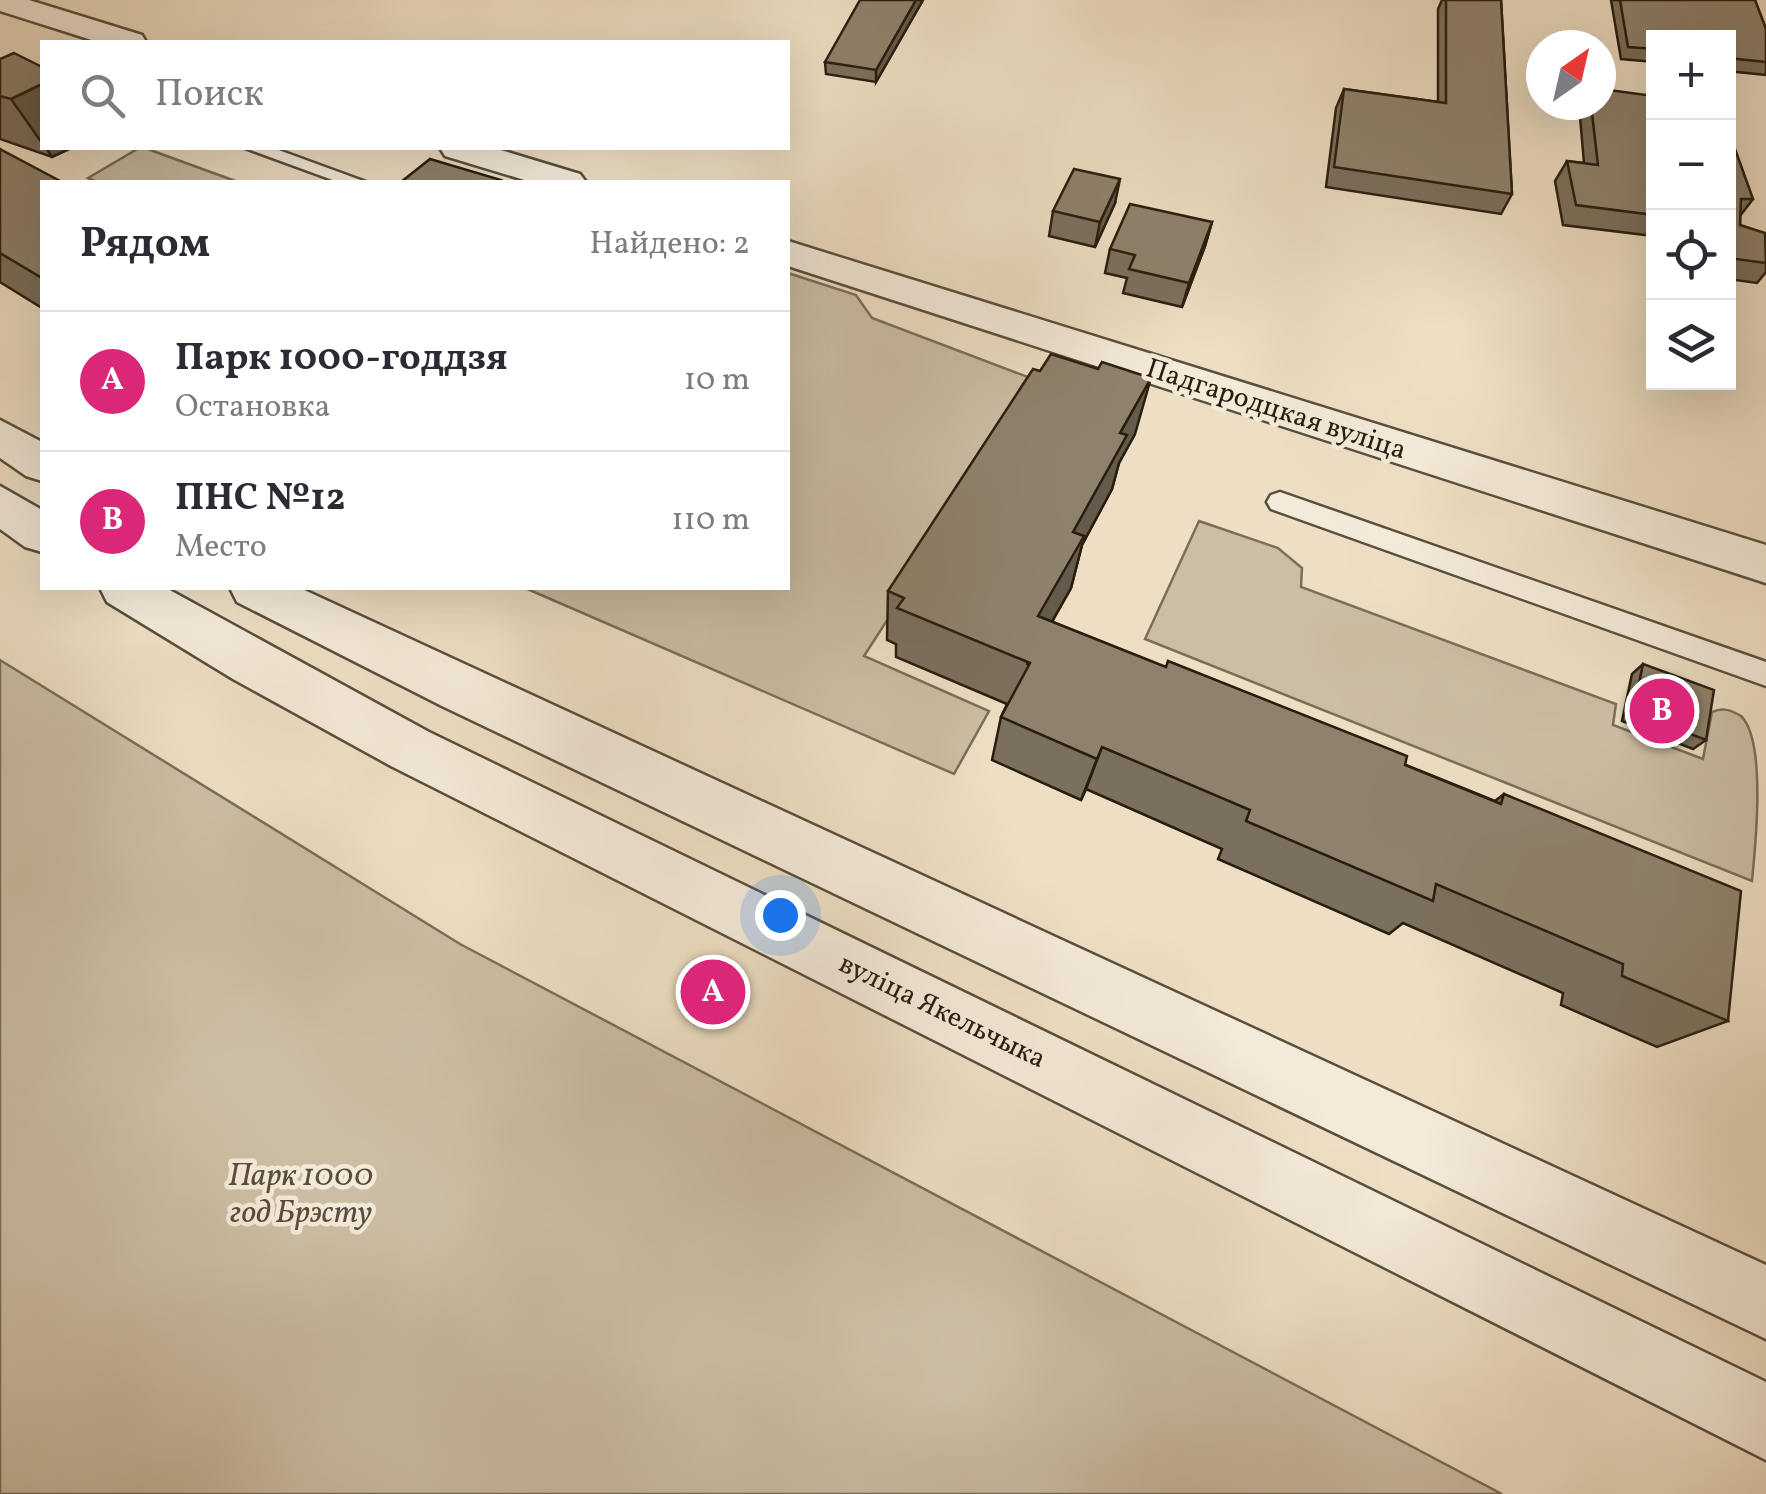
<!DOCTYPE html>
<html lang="ru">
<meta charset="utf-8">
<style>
:root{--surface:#fff;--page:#f2f2f3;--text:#2b2b33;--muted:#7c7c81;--line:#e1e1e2;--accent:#db2777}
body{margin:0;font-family:Vollkorn,serif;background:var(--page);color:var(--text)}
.controls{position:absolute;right:30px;top:30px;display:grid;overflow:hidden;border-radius:0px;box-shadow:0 10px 40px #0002}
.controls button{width:90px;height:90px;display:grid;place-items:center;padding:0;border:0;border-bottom:2px solid var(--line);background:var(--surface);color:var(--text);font:50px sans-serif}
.compass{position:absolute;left:1526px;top:30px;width:90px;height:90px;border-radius:50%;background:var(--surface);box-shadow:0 10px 40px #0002;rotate:34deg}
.you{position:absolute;left:780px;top:915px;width:35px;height:35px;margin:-25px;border:8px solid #fff;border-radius:50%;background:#1a73e8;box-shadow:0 0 0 15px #1a73e833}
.badge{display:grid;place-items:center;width:65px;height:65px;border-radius:50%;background:var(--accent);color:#fff;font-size:32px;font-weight:700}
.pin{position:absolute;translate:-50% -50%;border:5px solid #fff;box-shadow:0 2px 10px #0006}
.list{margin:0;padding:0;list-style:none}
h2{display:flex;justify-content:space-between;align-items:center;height:130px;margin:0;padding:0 40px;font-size:42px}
h2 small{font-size:32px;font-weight:400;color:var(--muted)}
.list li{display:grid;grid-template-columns:65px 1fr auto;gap:30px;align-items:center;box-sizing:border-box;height:140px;padding:0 40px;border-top:2px solid var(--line)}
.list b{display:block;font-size:38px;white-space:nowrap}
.list p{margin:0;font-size:32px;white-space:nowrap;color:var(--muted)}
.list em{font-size:32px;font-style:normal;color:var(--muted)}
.icon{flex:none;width:55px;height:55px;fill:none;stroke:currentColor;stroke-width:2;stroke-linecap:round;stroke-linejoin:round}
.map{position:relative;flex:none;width:1766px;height:1494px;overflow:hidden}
.search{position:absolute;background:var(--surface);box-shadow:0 10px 40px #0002;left:40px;top:40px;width:750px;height:110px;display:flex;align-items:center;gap:25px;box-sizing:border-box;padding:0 35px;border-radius:0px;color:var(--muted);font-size:38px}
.panel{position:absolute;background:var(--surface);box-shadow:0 10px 40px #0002;left:40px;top:180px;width:750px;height:410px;border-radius:0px}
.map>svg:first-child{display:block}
.green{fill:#ccbea5;stroke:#7a6e5a;stroke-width:2.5}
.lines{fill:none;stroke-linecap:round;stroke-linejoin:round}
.lane-casing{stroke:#5a4e3c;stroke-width:5}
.street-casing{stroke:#5a4e3c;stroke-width:5}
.lane{fill:#f4ead9;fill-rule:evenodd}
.street{fill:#f4ead9;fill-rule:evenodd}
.wall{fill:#7b705e;stroke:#281d0f;stroke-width:2.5}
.shaded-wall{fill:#645b4c;stroke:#281d0f;stroke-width:2.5}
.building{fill:#8f826d;stroke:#281d0f;stroke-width:2.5}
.labels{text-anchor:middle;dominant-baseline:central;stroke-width:9;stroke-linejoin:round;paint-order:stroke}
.street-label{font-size:28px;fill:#281d0f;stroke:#f4ead9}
.near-park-label{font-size:32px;font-style:italic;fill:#594d3c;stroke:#f4ead9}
</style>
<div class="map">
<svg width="1766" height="1494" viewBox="0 0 1766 1494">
<rect width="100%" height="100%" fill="#eedfc4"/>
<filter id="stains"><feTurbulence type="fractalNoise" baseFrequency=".002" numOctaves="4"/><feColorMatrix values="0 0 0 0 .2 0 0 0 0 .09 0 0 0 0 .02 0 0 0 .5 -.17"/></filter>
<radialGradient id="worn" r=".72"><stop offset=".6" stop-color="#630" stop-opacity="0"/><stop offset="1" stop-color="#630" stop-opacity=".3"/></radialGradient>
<g class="green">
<path d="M139,148H145L238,182H97L88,178Z"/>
<path d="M788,273L856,295L872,318L1041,382L864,656L989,711L954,774L525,588H788Z"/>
<path d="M1199,521L1278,548L1302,568L1301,587L1616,704L1613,725L1703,759L1712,712C1723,707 1731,710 1741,716C1766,740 1756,841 1752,881L1145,639Z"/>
<path d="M0,660L460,944L1502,1494H0Z"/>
</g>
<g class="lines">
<g class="lane-casing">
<g id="lane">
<path d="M245,148H273L366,182H338Z"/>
<path d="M1280,492L1766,662V686L1271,509L1267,502L1271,495Z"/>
</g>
</g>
<g class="street-casing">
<g id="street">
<path d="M0,0H29L142,35L146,42H98L0,11Z"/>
<path d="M440,148H494L580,174L586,182H531L445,156Z"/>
<path d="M788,241L1766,545V583L788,266Z"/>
<path d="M0,420L42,442V481L26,476L0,458Z"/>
<path d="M0,486L42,510V552L25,547L0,529Z"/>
<path d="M100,588H166L429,732L1766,1382V1460L391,766L233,679L107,602Z"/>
<path d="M230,588H300L1766,1265V1339L442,706L237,602Z"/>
</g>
</g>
<use href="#lane" class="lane"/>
<use href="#street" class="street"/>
</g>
<g class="wall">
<path d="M923,0L876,82L826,74L825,62Z"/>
<path d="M1442,0H1501L1512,194L1501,214L1326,187L1336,108L1344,89L1438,102V9Z"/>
<path d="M1611,0H1755L1766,29V75L1728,71V38H1654V62L1621,59Z"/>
<path d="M0,59L42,67V148H71L52,157L0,139Z"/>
<path d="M1654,96V236L1563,225L1555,181L1567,161L1584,163L1579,105H1601Z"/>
<path d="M1728,148L1753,199L1740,216V225L1766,237V272L1757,283L1728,279Z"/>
<path d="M0,149L42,182V308L0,282Z"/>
<path d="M1115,203L1095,247L1049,236L1053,211Z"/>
<path d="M1212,222L1205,246L1182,307L1123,293L1127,278L1105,273L1110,249Z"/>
<path d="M1135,434L1119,463L1112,489L1082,545L1071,588L1052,622L1495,801L1504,794L1728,1021L1657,1047L1561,1005L1563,993L1403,923L1389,934L1218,859L1222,849L1086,789L1081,800L992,760L1001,717L1007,704L896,657V644L887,640L888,591Z"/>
<path d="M1643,664L1706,740L1693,749L1622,721L1632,674Z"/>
</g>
<g class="shaded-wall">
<path d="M916,0H923L876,82V70Z"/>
<path d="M42,84V143L11,99Z"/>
<path d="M46,148H71L52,157Z"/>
<path d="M1120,179L1115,203L1095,247L1100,222Z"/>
<path d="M1212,222L1205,246L1182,307L1189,283Z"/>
<path d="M1151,378L1135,434L1119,463L1112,489L1082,545L1071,588L1027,665L1038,616L1073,532L1120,433Z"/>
<path d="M1102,747L1086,789L1081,800L1097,759Z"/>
</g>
<g class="building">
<path d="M860,0H916L876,70L825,62Z"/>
<path d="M1446,0H1501L1512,194L1334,167L1344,89L1446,103Z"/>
<path d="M1620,0H1755L1766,29V62L1728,58V38H1654V49L1628,47Z"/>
<path d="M14,53L42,67V84L11,99L0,96V59Z"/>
<path d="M1601,89L1654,96V215L1576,205L1567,161L1598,165L1591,105H1601Z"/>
<path d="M1728,148L1735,149L1753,199H1741L1740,225L1765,233L1766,263L1728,258Z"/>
<path d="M0,149L62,182H42V278L0,253Z"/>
<path d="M430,159L501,180L499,182H401Z"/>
<path d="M1074,169L1120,179L1100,222L1053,211Z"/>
<path d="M1130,204L1212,222L1189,283L1129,269L1135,255L1110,249Z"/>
<path d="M1051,354L1098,369L1102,362L1151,378L1120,433L1127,435L1073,532L1084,536L1038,616L1166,667L1168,661L1407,756L1405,765L1501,804L1504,794L1741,891L1728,1021L1622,976L1623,964L1436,884L1433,901L1246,821L1250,810L1102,747L1097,759L1001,717L1030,663L897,608L904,598L888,591L1033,369L1040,371Z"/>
<path d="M1643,664L1714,690L1706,740L1633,712Z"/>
</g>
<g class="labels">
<g class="street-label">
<text transform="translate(1276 410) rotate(18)">Падгародцкая вуліца</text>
<text transform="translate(942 1012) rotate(26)">вуліца Якельчыка</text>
</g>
<g class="near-park-label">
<text x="301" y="1177">Парк 1000<tspan x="301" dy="37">год Брэсту</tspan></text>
</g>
</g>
<rect width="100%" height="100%" filter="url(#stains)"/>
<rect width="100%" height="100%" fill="url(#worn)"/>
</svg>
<div class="controls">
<button>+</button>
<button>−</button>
<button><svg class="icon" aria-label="locate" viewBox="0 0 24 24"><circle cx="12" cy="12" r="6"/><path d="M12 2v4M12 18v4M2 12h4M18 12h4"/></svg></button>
<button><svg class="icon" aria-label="layers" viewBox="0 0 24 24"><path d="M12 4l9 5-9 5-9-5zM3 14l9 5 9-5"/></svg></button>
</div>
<svg class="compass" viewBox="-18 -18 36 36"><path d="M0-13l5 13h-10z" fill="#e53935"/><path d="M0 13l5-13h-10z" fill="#7c7c81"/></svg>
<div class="you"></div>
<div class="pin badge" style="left:713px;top:992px">A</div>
<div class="pin badge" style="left:1662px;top:711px">B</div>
<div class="search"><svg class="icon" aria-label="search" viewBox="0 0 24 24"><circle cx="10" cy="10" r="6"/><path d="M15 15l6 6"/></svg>Поиск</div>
<section class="panel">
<h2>Рядом<small>Найдено: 2</small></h2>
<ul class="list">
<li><span class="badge">A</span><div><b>Парк 1000-годдзя</b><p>Остановка</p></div><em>10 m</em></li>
<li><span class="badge">B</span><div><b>ПНС №12</b><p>Место</p></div><em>110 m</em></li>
</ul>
</section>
</div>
